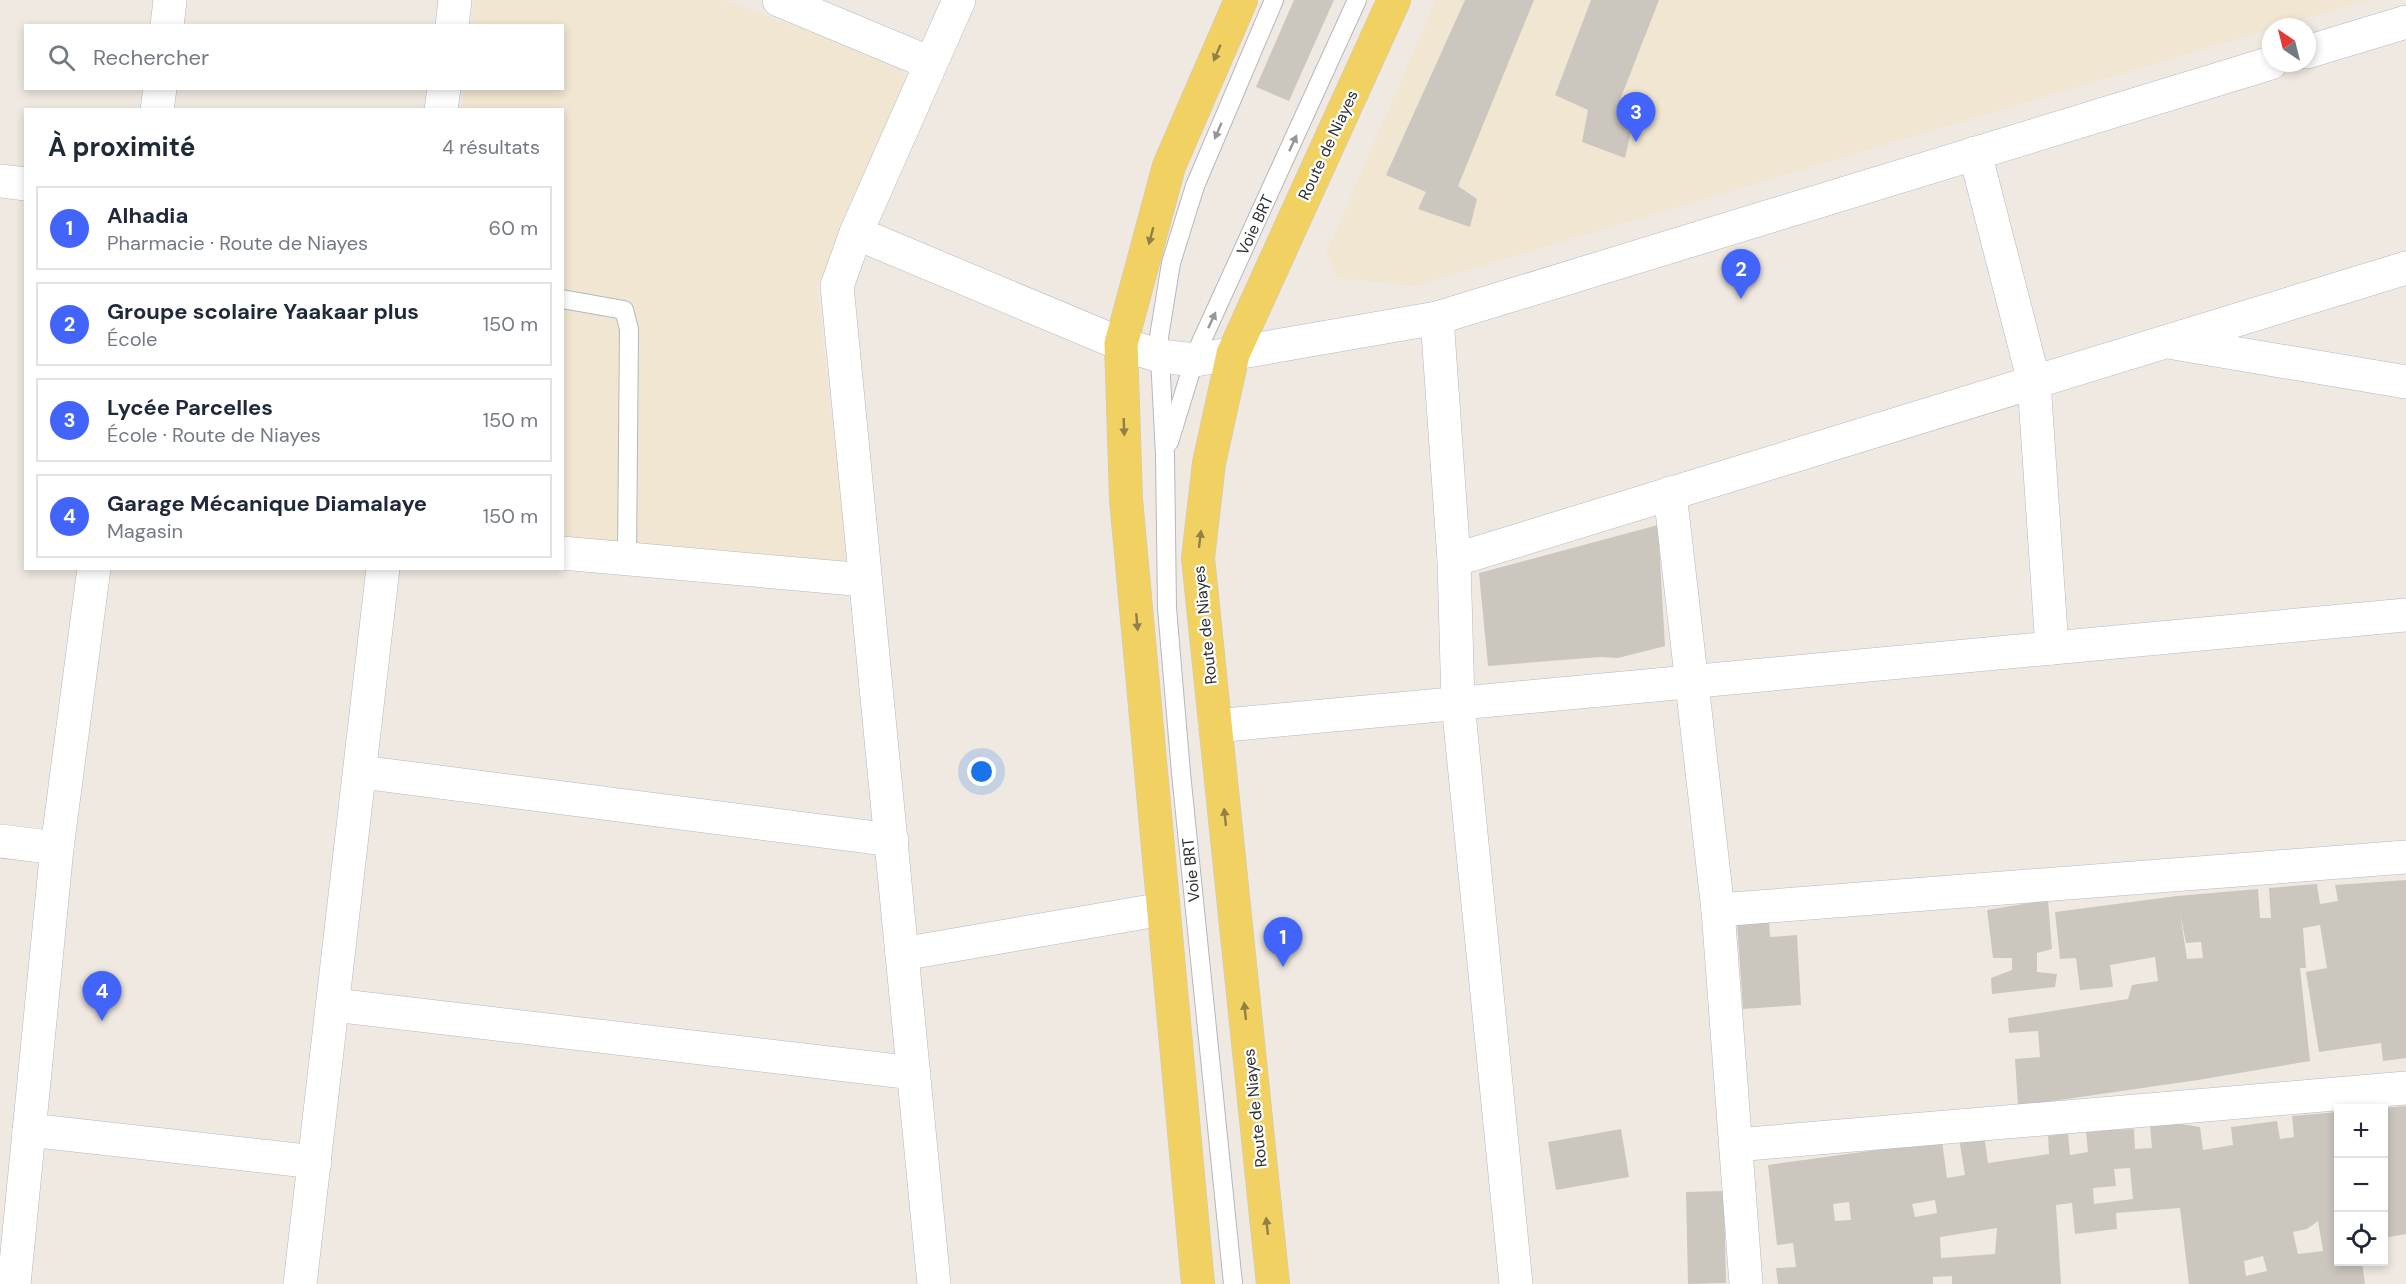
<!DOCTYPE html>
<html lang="fr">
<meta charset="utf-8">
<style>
:root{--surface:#fff;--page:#f6f6f7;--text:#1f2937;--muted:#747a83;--line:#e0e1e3;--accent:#4264fb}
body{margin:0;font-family:"DM Sans",sans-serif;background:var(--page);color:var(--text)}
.controls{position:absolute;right:18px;bottom:18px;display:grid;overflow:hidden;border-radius:0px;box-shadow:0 3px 9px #0003}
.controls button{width:54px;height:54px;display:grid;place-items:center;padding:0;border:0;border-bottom:2px solid var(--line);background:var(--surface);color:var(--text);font:30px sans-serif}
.compass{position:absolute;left:2262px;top:18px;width:54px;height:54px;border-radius:50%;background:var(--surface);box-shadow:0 3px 9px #0003;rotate:325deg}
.you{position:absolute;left:982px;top:772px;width:21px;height:21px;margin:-15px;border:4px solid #fff;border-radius:50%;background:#1a73e8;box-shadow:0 0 0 9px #1a73e833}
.badge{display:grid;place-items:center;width:39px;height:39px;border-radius:50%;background:var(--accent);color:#fff;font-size:20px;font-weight:700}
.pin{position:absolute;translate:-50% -50px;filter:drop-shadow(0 2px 3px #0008)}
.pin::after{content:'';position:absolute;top:32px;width:21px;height:18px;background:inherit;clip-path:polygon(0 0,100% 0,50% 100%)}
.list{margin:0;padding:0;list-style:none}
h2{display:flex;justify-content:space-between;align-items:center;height:78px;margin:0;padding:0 24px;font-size:26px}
h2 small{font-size:20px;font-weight:400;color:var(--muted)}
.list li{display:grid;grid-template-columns:39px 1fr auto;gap:18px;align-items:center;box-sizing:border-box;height:84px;margin:0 12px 12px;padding:0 12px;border:2px solid var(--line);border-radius:0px}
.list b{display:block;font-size:22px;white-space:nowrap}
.list p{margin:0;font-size:20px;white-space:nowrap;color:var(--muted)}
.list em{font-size:20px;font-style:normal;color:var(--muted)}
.icon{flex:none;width:33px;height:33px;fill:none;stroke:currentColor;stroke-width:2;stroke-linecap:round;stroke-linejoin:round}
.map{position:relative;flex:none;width:2406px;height:1284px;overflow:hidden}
.search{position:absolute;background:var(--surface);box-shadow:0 3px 9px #0003;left:24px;top:24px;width:540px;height:66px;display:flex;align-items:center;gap:15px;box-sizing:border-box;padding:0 21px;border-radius:0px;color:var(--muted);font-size:22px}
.panel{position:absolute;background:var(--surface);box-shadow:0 3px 9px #0003;left:24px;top:108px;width:540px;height:462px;border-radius:0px}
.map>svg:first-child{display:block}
.education{fill:#f0e6d1}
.building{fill:#cbc7bf;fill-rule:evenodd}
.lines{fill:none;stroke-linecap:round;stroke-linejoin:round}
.service-casing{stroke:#b4b7c1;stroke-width:20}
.minor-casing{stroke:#b4b7c1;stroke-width:34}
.primary-casing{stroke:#c9c9c9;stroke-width:34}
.service{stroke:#fff;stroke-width:18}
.minor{stroke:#fff;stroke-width:33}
.primary{stroke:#f2d163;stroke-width:33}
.oneway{fill:#908048}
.oneway2{fill:#969696}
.labels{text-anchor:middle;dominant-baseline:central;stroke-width:4.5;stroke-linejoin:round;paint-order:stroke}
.street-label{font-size:16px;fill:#2e2e2e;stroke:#fff}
</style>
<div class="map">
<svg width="2406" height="1284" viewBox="0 0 2406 1284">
<rect width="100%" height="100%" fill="#efe9e1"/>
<g class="education">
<path d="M474,0H724L899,65L907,86L817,287L848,559L830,572L563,538L562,110H461L464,89L562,88V26L471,25Z"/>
<path d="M1436,0H2368L2278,27H2271V29L1415,286L1338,278L1326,254Z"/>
</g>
<g class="building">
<path d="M1294,0H1334L1289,101L1256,87Z"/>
<path d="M1465,0H1534L1458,186L1477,199L1470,227L1418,209L1426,192L1386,175Z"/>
<path d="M1591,0H1659L1616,110L1633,122L1625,158L1582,142L1588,110L1555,95Z"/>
<path d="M1658,525L1665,646L1618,658L1600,657L1488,666L1479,573Z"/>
<path d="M2406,880V1058L2383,1061L2381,1043L2319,1052L2306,972L2327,968L2320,925L2303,928L2306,968H2300L2310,1061L2198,1080L2018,1106L2015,1059L2040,1057L2038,1031L2009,1033L2008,1018L2128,999L2132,985L2158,981L2155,957L2110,965L2113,987L2080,990L2076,958L2060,959L2055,912L2177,896L2258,889L2260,918H2271L2269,888L2317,884L2320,904L2338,901L2335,885ZM2180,913L2186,943L2201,942L2203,958L2187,959Z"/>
<path d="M2048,900L2052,949L2037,953V972L2057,974L2055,987L1992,994L1991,978L2012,970V958H1993L1987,910Z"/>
<path d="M1769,920L1770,937L1797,935L1801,1005L1743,1009L1737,922Z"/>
<path d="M2406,1106V1234L2384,1238V1108Z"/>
<path d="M2338,1112V1262H2362L2365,1284H2189L2180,1208L2116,1213L2117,1229L2075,1234L2072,1203L2056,1205L2061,1284H1952V1276L1933,1277V1284H1778L1776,1268L1796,1267L1793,1243L1777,1245L1768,1165L1942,1141L1947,1178L1965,1175L1959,1139L1984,1135L1988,1163L2049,1154L2048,1136L2068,1133L2070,1155L2088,1152L2086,1132L2110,1130L2134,1129L2135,1149L2152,1148L2150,1125L2174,1123L2200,1127L2203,1150L2233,1145L2231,1127L2277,1121L2280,1139L2294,1137L2292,1116ZM2130,1168L2133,1199L2094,1204L2093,1188L2116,1186L2114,1169ZM1935,1200L1937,1213L1915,1217L1912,1204ZM1849,1202L1851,1220L1835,1221L1833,1204ZM2318,1221L2323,1251L2298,1254L2293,1232L2307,1229ZM1997,1228L1995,1254L1941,1258L1940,1237ZM2263,1256L2267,1271L2246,1276L2244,1261Z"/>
<path d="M1621,1129L1629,1177L1556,1190L1548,1142Z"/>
<path d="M1724,1191L1726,1283L1688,1284L1686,1192Z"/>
</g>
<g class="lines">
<g class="service-casing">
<g id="service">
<path d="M562,299L624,310L629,329L627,558"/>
<path d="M1169,442L1197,351L1357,0"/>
<path d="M1233,1284L1181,773L1167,608L1165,455L1159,337L1171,263L1195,186L1274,0"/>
</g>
</g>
<g class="minor-casing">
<g id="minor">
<path d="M779,0L930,63"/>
<path d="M167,26L170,0"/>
<path d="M452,26L455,0"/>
<path d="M2307,52L2406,22"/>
<path d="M157,110L160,88"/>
<path d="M441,110L444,88"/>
<path d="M1975,153L2034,382L2052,648"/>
<path d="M0,181L26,184"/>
<path d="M856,233L1121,344L1160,356L1195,360L1437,318L2271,63"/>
<path d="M1437,318L1454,560L1458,703L1516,1284"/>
<path d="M2174,343L2406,382"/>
<path d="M1670,493L1718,910L1746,1284"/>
<path d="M562,553L865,580"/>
<path d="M1454,560L2406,268"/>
<path d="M1215,726L2406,615"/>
<path d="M361,772L892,840"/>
<path d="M0,841L57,848"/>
<path d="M1718,910L2406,857"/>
<path d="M902,954L1163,909"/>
<path d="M334,1005L914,1073"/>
<path d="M29,1130L315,1162"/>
<path d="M1736,1145L2406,1088"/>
<path d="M14,1284L57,848L94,568"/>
<path d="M300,1284L383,568"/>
<path d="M934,1284L837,286L856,233L959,0"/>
</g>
</g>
<g class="primary-casing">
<g id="primary">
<path d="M1198,1284L1126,499L1121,344L1169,166L1241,0"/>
<path d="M1273,1284L1198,558L1209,463L1233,354L1394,0"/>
</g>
</g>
<use href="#service" class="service"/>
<use href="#minor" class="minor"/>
<use href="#primary" class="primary"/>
</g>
<defs><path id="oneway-solid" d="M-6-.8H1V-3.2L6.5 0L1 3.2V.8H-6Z" transform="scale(1.5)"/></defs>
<g class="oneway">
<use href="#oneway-solid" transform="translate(1217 53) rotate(113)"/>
<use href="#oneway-solid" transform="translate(1151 236) rotate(105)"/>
<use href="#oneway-solid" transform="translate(1124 427) rotate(88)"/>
<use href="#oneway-solid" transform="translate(1200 539) rotate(-83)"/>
<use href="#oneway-solid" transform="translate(1137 622) rotate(85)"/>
<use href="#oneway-solid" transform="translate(1225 817) rotate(-96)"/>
<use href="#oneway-solid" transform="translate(1245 1011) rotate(-96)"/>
<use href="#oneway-solid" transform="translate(1267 1226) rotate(-96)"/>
</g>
<g class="oneway2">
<use href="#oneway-solid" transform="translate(1218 131) rotate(113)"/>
<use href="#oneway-solid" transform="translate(1293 143) rotate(-65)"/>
<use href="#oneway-solid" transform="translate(1212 320) rotate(-65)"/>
</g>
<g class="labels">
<g class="street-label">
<text transform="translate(1328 145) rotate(-65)">Route de Niayes</text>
<text transform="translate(1255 225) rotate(-65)">Voie BRT</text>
<text transform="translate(1205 625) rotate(-96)">Route de Niayes</text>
<text transform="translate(1191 870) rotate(-96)">Voie BRT</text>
<text transform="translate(1255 1108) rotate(-96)">Route de Niayes</text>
</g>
</g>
</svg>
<div class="controls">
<button>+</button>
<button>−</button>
<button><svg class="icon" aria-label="locate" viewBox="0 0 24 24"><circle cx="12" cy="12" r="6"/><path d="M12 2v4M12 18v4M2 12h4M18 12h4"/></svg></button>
</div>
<svg class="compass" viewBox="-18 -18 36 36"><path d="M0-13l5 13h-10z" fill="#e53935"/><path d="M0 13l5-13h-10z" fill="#747a83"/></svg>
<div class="you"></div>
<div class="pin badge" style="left:1283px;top:967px">1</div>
<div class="pin badge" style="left:1741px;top:299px">2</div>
<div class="pin badge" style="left:1636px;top:142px">3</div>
<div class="pin badge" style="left:102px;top:1021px">4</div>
<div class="search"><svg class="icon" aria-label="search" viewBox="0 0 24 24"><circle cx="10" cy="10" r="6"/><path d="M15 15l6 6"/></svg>Rechercher</div>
<section class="panel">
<h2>À proximité<small>4 résultats</small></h2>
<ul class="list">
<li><span class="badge">1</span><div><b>Alhadia</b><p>Pharmacie · Route de Niayes</p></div><em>60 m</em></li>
<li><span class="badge">2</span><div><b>Groupe scolaire Yaakaar plus</b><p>École</p></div><em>150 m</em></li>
<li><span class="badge">3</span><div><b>Lycée Parcelles</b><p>École · Route de Niayes</p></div><em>150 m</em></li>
<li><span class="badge">4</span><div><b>Garage Mécanique Diamalaye</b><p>Magasin</p></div><em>150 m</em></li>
</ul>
</section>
</div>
